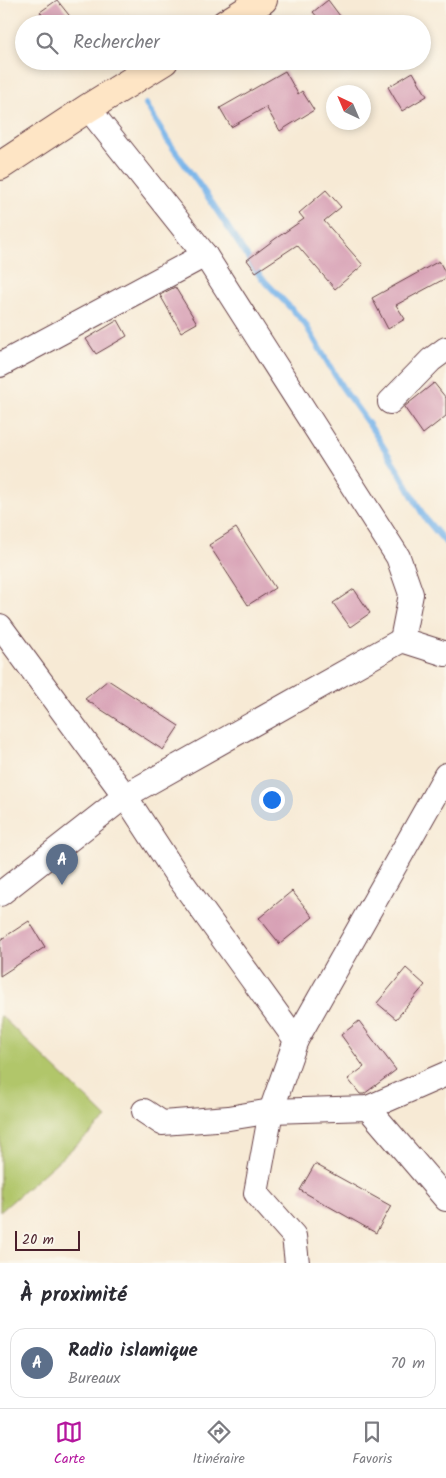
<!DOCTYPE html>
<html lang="fr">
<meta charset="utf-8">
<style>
:root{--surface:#fff;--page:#f2f2f3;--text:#2b2b33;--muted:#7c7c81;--line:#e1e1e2;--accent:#b5179e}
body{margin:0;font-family:Kalam,sans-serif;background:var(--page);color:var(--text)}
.compass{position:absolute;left:326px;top:85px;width:45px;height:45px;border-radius:50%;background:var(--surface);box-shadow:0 2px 8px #0003;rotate:316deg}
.scale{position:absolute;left:15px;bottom:12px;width:65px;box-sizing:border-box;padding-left:5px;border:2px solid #4a1f2b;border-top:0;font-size:14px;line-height:18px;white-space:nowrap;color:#4a1f2b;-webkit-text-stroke:4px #fbf7ec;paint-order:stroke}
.you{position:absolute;left:271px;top:799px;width:18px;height:18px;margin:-12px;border:4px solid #fff;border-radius:50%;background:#1a73e8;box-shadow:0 0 0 8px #1a73e833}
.badge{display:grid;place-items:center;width:32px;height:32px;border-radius:50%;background:var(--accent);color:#fff;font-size:16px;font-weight:700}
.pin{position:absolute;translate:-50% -41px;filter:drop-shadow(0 1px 2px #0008)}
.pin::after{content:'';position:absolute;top:26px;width:18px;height:15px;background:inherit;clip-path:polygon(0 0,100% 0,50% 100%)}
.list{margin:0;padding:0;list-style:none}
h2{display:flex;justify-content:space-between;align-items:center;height:65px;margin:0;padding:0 20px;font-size:21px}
h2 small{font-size:16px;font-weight:400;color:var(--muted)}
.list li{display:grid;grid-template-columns:32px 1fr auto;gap:15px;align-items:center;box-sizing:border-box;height:70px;margin:0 10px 10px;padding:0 10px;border:1px solid var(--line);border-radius:15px}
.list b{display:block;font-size:19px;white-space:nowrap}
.list p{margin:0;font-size:16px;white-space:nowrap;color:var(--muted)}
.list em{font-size:16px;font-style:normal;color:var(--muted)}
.icon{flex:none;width:28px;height:28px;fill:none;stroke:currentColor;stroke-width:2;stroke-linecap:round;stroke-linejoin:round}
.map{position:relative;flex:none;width:446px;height:1263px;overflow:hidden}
.search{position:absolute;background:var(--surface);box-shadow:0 2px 8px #0003;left:15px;right:15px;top:15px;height:55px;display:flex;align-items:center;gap:12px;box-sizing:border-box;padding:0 18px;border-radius:28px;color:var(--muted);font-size:19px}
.sheet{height:145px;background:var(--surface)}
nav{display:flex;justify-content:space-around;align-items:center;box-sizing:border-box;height:70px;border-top:1px solid var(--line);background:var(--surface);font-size:14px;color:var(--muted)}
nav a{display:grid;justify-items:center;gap:2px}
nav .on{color:var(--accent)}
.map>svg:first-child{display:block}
.green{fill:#b1c66b;stroke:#7e724b}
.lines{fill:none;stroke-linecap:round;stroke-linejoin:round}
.stream{stroke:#77b4ea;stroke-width:6}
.building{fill:#d69cb2}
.street-casing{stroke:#643d44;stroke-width:26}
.secondary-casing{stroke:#643d44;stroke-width:30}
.street{stroke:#fff;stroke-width:24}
.secondary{stroke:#fee5c5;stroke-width:28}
</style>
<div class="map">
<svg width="446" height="1263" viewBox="0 0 446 1263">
<rect width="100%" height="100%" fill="#fbf7ec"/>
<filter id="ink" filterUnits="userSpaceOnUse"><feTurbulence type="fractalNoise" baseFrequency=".02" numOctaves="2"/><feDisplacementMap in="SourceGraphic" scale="10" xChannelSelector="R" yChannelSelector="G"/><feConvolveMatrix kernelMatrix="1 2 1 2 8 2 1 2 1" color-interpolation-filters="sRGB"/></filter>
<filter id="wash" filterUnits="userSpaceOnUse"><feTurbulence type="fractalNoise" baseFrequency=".0096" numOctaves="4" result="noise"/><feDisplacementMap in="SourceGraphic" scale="20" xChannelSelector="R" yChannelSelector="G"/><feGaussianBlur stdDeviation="1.12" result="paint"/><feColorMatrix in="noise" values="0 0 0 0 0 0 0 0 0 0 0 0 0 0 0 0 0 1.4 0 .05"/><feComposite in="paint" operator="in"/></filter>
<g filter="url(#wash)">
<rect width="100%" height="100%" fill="#f7ead5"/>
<path class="green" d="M0,1015L107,1118L0,1212Z"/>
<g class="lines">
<path class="stream" d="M146,104L168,141L208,197L260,276L304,322L342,387L370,426L395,465L425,518L446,543"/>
</g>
<g id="blocks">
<g class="building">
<path d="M57,0L76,24H50L40,12Z"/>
<path d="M328,0L346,24H323L313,12Z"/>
<path d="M285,71L298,94L302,91L314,110L280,131L266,107L231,127L220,108Z"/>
<path d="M413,72L427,96L402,111L388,87Z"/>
<path d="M326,190L341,207L324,221L363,265L335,289L297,245L256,272L247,260L275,239L304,219L299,213Z"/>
<path d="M439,261L446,274V278L396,305L405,319L388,329L372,298Z"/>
<path d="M175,287L197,323L181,332L160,295Z"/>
<path d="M118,320L127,336L96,354L86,339Z"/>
<path d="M434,383L446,398V416L423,434L404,407Z"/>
<path d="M236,528L275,588L248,605L209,545Z"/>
<path d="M354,589L370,613L350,627L333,603Z"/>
<path d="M108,680L179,726L163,750L85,699Z"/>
<path d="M292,891L313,917L280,944L259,918Z"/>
<path d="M29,921L45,947L0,976V940Z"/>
<path d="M406,968L425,985L396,1019L377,1003Z"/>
<path d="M359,1021L396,1070L364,1094H360L348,1079L364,1067L341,1035Z"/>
<path d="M315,1164L391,1206L376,1233L300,1190Z"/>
</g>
</g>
</g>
<g filter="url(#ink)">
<use href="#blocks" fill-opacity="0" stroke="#643d44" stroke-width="1"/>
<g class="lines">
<g class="street-casing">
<g id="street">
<path d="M88,108L205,255L398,557L411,594L402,640"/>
<path d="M0,365L205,255"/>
<path d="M390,402L431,360L446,349"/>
<path d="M0,626L125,796L174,871L296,1040L271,1111L256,1193L294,1236L297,1263"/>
<path d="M0,894L125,796L402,640L446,654"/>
<path d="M296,1040L446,775"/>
<path d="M368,1108L446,1199"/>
<path d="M144,1111L162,1123L229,1118L271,1111L368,1108L446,1074"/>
</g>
</g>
<g class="secondary-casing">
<g id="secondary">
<path d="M225,24L263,0"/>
<path d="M0,166L88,108L164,61"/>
</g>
</g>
<use href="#street" class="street"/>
<use href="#secondary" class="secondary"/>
</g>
</g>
</svg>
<svg class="compass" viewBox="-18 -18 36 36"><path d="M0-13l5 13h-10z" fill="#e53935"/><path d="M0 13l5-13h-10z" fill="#7c7c81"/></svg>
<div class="scale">20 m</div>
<div class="you"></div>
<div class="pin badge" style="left:62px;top:885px;background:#5c6f8a">A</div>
<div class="search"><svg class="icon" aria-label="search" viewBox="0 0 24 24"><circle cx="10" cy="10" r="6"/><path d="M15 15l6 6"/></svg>Rechercher</div>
</div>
<section class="sheet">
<h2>À proximité<small></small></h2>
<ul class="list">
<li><span class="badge" style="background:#5c6f8a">A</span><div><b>Radio islamique</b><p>Bureaux</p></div><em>70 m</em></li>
</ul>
</section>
<nav>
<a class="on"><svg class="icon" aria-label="map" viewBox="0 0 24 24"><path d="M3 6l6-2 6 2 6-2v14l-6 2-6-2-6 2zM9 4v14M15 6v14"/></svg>Carte</a>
<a><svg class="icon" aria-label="directions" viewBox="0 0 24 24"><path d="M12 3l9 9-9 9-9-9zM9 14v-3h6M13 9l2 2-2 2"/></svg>Itinéraire</a>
<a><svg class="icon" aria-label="saved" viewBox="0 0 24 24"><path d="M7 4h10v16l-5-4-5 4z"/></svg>Favoris</a>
</nav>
